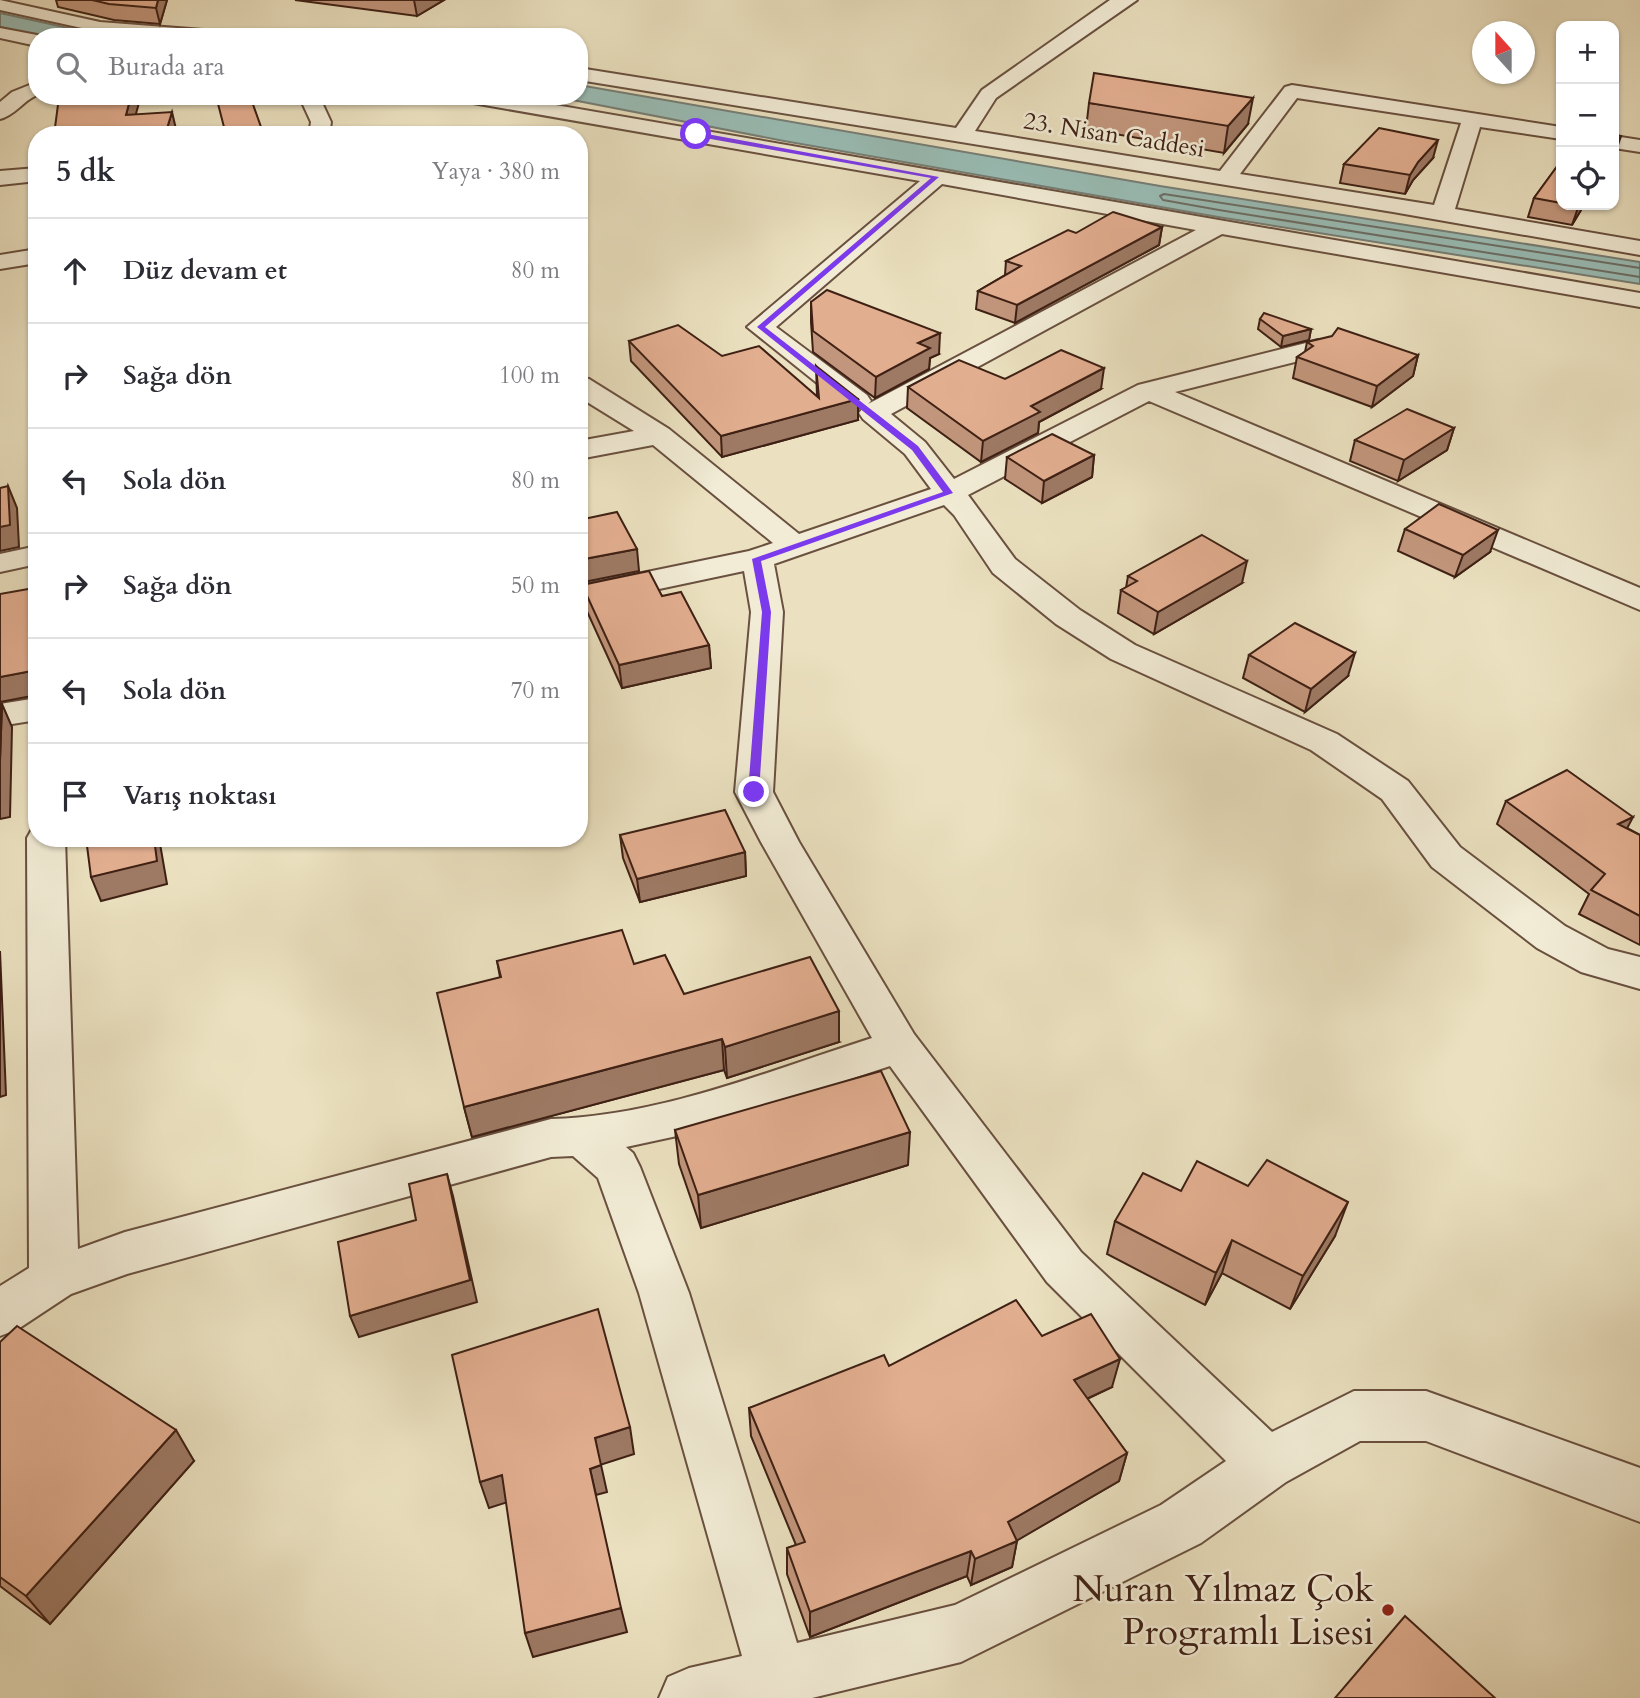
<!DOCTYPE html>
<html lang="tr">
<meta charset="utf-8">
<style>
:root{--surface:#fff;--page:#f2f2f3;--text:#2b2b33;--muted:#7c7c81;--line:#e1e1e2}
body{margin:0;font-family:Cardo,serif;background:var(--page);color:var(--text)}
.controls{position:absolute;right:21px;top:21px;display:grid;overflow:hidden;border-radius:14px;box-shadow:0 2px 5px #0004}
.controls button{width:63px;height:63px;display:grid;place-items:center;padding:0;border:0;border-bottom:2px solid var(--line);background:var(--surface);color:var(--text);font:35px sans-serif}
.compass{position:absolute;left:1472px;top:21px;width:63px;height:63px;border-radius:50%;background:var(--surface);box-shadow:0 2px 5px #0004;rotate:339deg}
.stop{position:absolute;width:21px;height:21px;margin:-16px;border:5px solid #7c3aed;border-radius:50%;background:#fff}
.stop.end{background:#7c3aed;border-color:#fff;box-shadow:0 2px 7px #0008}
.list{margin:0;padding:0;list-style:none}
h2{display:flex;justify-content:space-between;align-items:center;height:91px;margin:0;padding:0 28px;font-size:30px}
h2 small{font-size:23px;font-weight:400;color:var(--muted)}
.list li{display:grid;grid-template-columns:46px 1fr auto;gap:21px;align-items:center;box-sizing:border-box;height:105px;padding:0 28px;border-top:2px solid var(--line)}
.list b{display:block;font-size:26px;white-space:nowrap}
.list em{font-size:23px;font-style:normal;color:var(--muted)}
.icon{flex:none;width:38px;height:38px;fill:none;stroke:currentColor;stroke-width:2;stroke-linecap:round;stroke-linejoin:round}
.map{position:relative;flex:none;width:1640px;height:1698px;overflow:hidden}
.search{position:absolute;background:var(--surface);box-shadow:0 2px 5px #0004;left:28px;top:28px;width:560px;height:77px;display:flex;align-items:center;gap:18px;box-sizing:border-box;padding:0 24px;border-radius:28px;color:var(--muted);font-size:26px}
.panel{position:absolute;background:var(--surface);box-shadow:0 2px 5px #0004;left:28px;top:126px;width:560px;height:721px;border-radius:28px}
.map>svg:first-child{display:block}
.water{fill:#99bdb6;stroke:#757e75;stroke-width:2}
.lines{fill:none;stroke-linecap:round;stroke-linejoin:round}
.shore{stroke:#6c6e65;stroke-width:2}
.minor-casing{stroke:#69503f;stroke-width:4}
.minor{fill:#f2ecd6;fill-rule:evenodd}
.wall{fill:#c2967c;stroke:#3e2014;stroke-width:2}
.shaded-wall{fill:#9e7a65;stroke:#3e2014;stroke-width:2}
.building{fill:#e2ae90;stroke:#3e2014;stroke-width:2}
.route{fill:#7c3aed}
.poi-dot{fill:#8f2418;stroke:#f2ecd6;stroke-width:2.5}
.labels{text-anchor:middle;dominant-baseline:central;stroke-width:5;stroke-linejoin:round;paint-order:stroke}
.far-street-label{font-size:24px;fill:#3e2014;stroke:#f2ecd6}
.near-poi-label{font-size:37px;fill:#3e2014;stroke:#f2ecd6;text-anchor:end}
</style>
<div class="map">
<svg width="1640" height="1698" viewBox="0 0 1640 1698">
<rect width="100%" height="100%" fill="#ebe1c0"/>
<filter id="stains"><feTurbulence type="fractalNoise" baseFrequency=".00286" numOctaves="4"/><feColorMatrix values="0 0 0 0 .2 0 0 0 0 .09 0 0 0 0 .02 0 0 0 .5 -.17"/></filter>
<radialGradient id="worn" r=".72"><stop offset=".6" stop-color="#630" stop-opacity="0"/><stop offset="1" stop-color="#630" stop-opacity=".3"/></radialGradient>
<g class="water">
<path d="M0,13L82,31L154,37H43L0,27Z"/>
<path d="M579,85L1160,186L1640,262V284L1218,217L784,141L552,96H579Z"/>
</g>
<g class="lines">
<path class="shore" d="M1640,268L1164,194L1160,196L1163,200L1219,210L1640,277"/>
<g class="minor-casing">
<g id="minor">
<path d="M0,0L100,22L216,31H279L288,37H155L100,32L0,10Z"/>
<path d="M1110,0H1137L996,98L975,131L1220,171L1285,87L1292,85L1561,127V139L1480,127L1455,209L1640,241V255L1393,212L579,80V68L956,128L982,90ZM1297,98L1461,123L1434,205L1240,174Z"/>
<path d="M0,28L37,35L42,37H37V46L0,38Z"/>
<path d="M37,82V95C23,101 14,116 0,119V102L12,92Z"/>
<path d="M299,96H319L331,122L329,135H309L311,122Z"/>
<path d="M433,96H504L1640,293V307L1222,234L891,414L925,442L954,479L1138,385L1318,340L1327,342L1331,348L1327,354L1175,392L1640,588V610L1149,401L968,495L1015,559L1080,610L1135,645L1337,734L1408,781L1460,847L1565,926L1608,949L1640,957V989L1581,972L1537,948L1432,867L1382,799L1311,750L1111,659L1056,624L993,573L954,515L944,505L774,564L783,612L773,792L799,842L914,1034L1081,1252L1272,1432L1354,1391H1426L1640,1468V1522L1426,1441H1360L1286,1482L1201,1543L961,1662L812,1698H659L668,1677L689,1668L742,1656L639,1293L598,1178L573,1156L551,1157L127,1274L71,1294L18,1329L0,1336V1286L29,1268L27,838L32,829L37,827V838H65L78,1249L125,1232L551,1119C661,1116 768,1071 872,1038L761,842L735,792L751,612L744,571L579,606V586L749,551L773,543L653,445L579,459V441L634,431L579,397V377L589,379L669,429L799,534L931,489L905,454L863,419L859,413L863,408L847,407L747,327L920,181L473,103L443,102ZM942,184L1196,230L868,404L871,401L867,395L776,327ZM890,1066L1047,1282L1226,1461L1161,1505L955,1605L797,1643L689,1293L640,1167L633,1153L626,1147L677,1136Z"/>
<path d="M1614,136L1640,140V152L1614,148Z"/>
<path d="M37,168V181L0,185V171Z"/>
<path d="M37,249V263L0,269V255Z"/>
<path d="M37,546V564L0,572V554Z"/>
<path d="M37,698V720L0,726V704Z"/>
</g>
</g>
<use href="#minor" class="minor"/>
</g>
<g class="wall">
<path d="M56,0H167L160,24L114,20L58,7Z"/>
<path d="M295,0H444L417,16Z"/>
<path d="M1089,103L1248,124L1224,153L1086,129Z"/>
<path d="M1433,158L1413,180L1405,194L1340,183L1344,164Z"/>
<path d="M1561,161V205H1584L1572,225L1528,217L1534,198Z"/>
<path d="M1162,227L1159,245L1015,323L976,309L978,291L1005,275L1006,261L1076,233Z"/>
<path d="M811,302L939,354L930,358L929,369L875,398L813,352L811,322Z"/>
<path d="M1260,319L1311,329L1309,340L1281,347L1258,329Z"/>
<path d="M629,341L722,356L817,396L816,366L858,420L722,457L631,361Z"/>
<path d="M1307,342L1418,355L1413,376L1372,407L1293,378L1297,357L1305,352Z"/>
<path d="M1005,379L1101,389L1039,422L1038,433L981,462L907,408L908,387Z"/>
<path d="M1454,428L1447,450L1398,481L1350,461L1355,440Z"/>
<path d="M1094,455L1092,477L1042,503L1005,479L1007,457Z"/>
<path d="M1405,529L1490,552L1455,577L1398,551Z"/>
<path d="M1128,576L1242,583L1154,634L1118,613L1121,590L1126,588Z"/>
<path d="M582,585L662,596L709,645L711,668L622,688L585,607Z"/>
<path d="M1249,655L1348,676L1305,712L1243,678Z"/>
<path d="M1506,801L1627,828L1640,835V945L1579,914L1589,894L1497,824Z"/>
<path d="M620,835L745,852L746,876L640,902L623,858Z"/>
<path d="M497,961L634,964L684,994L839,1042L727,1078L724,1070L472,1137L464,1107L500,977Z"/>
<path d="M675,1130L908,1165L701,1228L679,1164Z"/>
<path d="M1181,1191L1335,1236L1290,1309L1222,1273L1205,1305L1107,1254L1115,1221Z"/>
<path d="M1042,1336L1112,1387L1087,1399L1127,1453L1119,1481L1017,1540L1012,1567L971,1585L967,1576L810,1637L787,1574V1548L796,1545L751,1436L749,1408L889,1366Z"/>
<path d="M0,1342L194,1461L50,1624L0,1586Z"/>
</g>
<g class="shaded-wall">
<path d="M158,0H167L160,24L156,8Z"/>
<path d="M414,0H444L417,16Z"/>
<path d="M131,96H139L140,99L131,132L126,115Z"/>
<path d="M1253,98L1248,124L1224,153L1228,126Z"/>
<path d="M172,112L176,129L175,135H165Z"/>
<path d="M261,127L263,135H226L225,131Z"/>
<path d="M1621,136L1615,154L1614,155V147Z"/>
<path d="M1438,140L1433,158L1413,180L1405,194L1410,175L1418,162Z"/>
<path d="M1579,205H1584L1572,225Z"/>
<path d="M1162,227L1159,245L1015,323L1017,305Z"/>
<path d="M1311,329L1309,340L1281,347L1283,336Z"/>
<path d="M940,333L939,354L930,358L929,369L875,398L876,377L918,343Z"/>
<path d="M1418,355L1413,376L1372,407L1377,386Z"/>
<path d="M1104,368L1101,389L1039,422L1038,433L981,462L983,441L1031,406Z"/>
<path d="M858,399V420L722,457L721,436Z"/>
<path d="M1454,428L1447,450L1398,481L1404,460Z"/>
<path d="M1094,455L1092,477L1042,503L1044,481Z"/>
<path d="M8,486L17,508L19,547L0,551V527Z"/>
<path d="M1498,530L1490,552L1455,577L1463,555Z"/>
<path d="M637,549L639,571L579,583V560Z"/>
<path d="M1247,561L1242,583L1154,634L1158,612Z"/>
<path d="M709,645L711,668L622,688L619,665Z"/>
<path d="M1355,653L1348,676L1305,712L1311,689Z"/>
<path d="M37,670V695L0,702V677Z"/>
<path d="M2,704L12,727L10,817L0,819V760Z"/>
<path d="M1633,817L1621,840L1618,824Z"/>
<path d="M154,838H159L167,884L101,901L91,877Z"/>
<path d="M745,852L746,876L640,902L637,879Z"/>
<path d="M0,951L6,1095L0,1097Z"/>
<path d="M839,1011V1042L727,1078L725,1047Z"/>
<path d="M722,1039L724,1070L472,1137L464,1107Z"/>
<path d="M910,1132L908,1165L701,1228L698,1195Z"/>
<path d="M447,1174L453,1196L477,1302L359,1337L350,1316L470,1280Z"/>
<path d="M1348,1202L1335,1236L1290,1309L1303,1276Z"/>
<path d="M1232,1240L1222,1273L1205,1305L1216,1273Z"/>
<path d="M1120,1359L1112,1387L1067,1408L1074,1380Z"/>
<path d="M630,1427L634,1454L600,1465L595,1438Z"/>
<path d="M176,1430L194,1461L50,1624L26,1596Z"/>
<path d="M1127,1453L1119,1481L1011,1544L1017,1541L1012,1567L971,1585L975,1559L1008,1522Z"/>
<path d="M601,1465L607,1492L596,1495L590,1469Z"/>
<path d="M502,1475L511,1501L489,1508L480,1482Z"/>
<path d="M971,1551L967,1576L810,1637V1612Z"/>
<path d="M621,1608L627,1632L533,1657L525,1633Z"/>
</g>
<g class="building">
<path d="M92,0H158L156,8L109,4Z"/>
<path d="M1094,73L1253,98L1228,126L1089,103Z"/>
<path d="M131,96L126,115L172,112L165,135H54L59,97Z"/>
<path d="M216,96H250L261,127L225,131Z"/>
<path d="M1379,128L1438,140L1418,162L1410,175L1344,164Z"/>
<path d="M1614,134L1621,136L1614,147Z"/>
<path d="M1561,161V203L1534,198Z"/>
<path d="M1113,212L1162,227L1017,305L978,291L1021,266L1006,261L1068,230L1076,233Z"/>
<path d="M827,290L940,333L918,343L930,348L876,377L813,331L811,302Z"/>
<path d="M1264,313L1311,329L1283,336L1260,319Z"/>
<path d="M678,325L722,356L759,346L819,398L816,366L858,399L721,436L629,341Z"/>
<path d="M1338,328L1418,355L1377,386L1297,357L1313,346L1307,342L1332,336Z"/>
<path d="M1061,350L1104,368L1031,406L1040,412L983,441L908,387L959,360L1005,379Z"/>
<path d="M1407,409L1454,428L1404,460L1355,440Z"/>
<path d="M1052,434L1094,455L1044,481L1007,457Z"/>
<path d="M8,486L10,525L0,527V488Z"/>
<path d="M1439,504L1498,530L1463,555L1405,529Z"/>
<path d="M617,512L637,549L579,560V520Z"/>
<path d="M1202,535L1247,561L1158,612L1121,590L1137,581L1128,576Z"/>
<path d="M649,571L662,596L681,592L709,645L619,665L582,585Z"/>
<path d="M34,588V599L37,598V670L0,677V594Z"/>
<path d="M1295,623L1355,653L1311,689L1249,655Z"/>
<path d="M0,704H2L0,760Z"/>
<path d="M1567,770L1633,817L1618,824L1640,835V916L1591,890L1605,874L1506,801Z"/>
<path d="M725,810L745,852L637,879L620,835Z"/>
<path d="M86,838H154L157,861L91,877Z"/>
<path d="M622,930L634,964L665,955L684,994L810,957L839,1011L725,1047L722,1039L464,1107L437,993L501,977L497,961Z"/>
<path d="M881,1071L910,1132L698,1195L675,1130Z"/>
<path d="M1267,1160L1348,1202L1303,1276L1232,1240L1216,1273L1115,1221L1143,1173L1181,1191L1197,1161L1248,1186Z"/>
<path d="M447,1174L470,1280L350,1316L338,1242L416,1220L409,1184Z"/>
<path d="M1016,1300L1042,1336L1091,1314L1120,1359L1074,1380L1127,1453L1008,1522L1017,1541L975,1559L971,1551L810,1612L787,1548L805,1542L749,1408L884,1355L889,1366Z"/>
<path d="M598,1309L630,1427L595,1438L601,1465L590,1469L621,1608L525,1633L502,1475L480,1482L452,1355Z"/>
<path d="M17,1326L176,1430L26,1596L0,1577V1342Z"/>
<path d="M1405,1616L1495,1698H1335Z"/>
</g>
<path class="route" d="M696,132L939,177L765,327L918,446L953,493L761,561L771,612L759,792L754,796L748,792L762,612L752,559L943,492L912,450L757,327L931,178L694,136Z"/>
<circle class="poi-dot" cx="1388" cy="1610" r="7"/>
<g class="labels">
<g class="far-street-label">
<text transform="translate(1114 135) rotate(9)">23. Nisan Caddesi</text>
</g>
<g class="near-poi-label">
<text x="1374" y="1589">Nuran Yılmaz Çok<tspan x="1374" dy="43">Programlı Lisesi</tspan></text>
</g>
</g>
<rect width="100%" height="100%" filter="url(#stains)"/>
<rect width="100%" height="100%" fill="url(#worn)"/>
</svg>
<div class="controls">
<button>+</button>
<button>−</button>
<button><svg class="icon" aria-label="locate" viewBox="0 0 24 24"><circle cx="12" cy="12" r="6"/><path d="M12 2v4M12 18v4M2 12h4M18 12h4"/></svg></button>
</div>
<svg class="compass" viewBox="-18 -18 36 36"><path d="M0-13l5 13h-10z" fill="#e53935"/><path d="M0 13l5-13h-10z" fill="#7c7c81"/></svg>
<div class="stop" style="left:696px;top:134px"></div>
<div class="stop end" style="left:754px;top:792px"></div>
<div class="search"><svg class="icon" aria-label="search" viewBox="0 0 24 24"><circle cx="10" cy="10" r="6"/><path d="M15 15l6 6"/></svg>Burada ara</div>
<section class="panel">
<h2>5 dk<small>Yaya · 380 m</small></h2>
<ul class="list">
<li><svg class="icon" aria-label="ahead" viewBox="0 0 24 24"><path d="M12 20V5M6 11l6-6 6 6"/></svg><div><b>Düz devam et</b></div><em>80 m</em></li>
<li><svg class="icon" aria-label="right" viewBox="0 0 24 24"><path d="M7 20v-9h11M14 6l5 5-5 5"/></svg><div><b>Sağa dön</b></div><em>100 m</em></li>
<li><svg class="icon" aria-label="left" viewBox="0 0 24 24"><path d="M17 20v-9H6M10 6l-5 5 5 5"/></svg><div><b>Sola dön</b></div><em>80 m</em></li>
<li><svg class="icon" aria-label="right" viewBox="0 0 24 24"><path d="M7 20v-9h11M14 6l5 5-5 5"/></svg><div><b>Sağa dön</b></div><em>50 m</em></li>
<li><svg class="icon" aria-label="left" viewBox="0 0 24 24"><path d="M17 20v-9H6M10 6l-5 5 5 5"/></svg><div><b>Sola dön</b></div><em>70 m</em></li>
<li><svg class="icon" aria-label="arrive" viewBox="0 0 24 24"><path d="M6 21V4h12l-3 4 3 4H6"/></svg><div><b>Varış noktası</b></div></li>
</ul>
</section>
</div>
